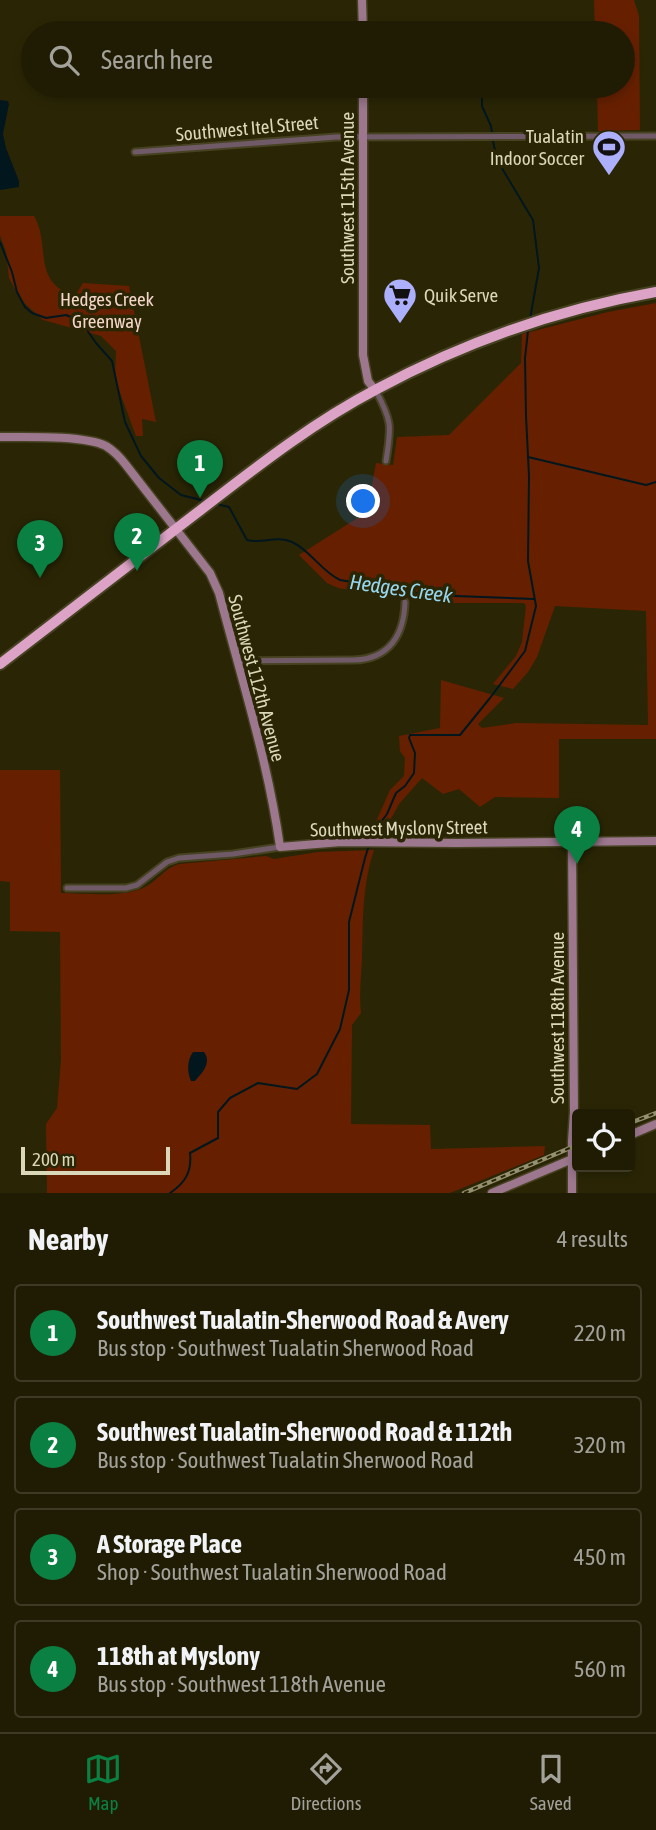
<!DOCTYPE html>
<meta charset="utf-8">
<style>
:root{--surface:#201c04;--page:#28250e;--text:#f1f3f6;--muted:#a2a19a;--line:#3d3a26;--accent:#0b8043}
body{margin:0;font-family:"Asap Condensed",sans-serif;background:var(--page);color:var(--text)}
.controls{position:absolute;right:21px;bottom:21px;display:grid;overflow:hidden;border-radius:7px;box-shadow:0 4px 10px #0003}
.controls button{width:63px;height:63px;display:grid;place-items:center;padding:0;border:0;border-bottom:2px solid var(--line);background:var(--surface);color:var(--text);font:35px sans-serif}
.scale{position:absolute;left:21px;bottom:18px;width:149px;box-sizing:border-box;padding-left:7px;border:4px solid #dbd8b9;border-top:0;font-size:19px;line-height:24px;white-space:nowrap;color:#dbd8b9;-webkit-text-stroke:5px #2a2605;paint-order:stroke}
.you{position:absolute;left:364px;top:502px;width:24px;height:24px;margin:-18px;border:5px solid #fff;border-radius:50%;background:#1a73e8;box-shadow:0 0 0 10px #1a73e833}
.badge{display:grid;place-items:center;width:46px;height:46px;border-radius:50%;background:var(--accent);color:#fff;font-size:23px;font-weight:700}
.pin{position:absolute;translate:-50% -58px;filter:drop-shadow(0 2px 4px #0008)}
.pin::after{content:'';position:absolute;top:37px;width:24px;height:21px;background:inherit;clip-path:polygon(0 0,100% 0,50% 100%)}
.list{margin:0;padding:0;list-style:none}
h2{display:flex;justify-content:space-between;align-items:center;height:91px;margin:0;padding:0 28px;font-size:30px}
h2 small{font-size:23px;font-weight:400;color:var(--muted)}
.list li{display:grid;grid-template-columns:46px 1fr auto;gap:21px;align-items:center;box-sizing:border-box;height:98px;margin:0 14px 14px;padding:0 14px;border:2px solid var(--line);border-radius:7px}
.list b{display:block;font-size:26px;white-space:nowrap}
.list p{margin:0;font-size:23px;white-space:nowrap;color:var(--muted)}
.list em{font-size:23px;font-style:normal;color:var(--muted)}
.icon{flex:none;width:38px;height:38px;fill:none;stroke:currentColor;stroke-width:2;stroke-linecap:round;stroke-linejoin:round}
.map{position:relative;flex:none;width:656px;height:1193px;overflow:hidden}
.search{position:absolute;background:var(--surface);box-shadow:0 4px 10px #0003;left:21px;right:21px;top:21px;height:77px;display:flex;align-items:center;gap:18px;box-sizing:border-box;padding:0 24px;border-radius:38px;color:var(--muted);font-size:26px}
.sheet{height:539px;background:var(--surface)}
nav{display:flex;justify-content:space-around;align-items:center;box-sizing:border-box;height:98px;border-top:2px solid var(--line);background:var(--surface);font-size:19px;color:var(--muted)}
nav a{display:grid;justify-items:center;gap:4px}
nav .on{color:var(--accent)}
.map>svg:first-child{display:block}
.green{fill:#662000}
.water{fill:#02161d}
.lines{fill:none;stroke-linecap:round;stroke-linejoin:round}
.stream{stroke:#02161d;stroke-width:2}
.street-casing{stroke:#464222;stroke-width:9}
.secondary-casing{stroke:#464222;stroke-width:11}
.highway-casing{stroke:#464222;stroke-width:14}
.street{stroke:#715a68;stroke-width:5}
.secondary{stroke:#9c778e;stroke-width:8}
.highway{stroke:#dca3c6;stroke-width:10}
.rail-casing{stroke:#949070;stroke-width:4.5}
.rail{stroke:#2a2605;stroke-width:2;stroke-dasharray:5;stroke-linecap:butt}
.labels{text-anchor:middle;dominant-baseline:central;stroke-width:7;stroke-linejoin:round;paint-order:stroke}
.street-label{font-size:19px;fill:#dbd8b9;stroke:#2a2605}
.poi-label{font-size:19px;fill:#dbd8b9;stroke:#2a2605;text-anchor:end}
.park-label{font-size:19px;fill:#f3d5c9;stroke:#2a2605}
.water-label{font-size:21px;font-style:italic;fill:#95d7ef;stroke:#2a2605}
</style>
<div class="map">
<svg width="656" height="1193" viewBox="0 0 656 1193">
<rect width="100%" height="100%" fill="#2a2605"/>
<g class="green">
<path d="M594,0H634L639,16L640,130L598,131L597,86H623V33H595Z"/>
<path d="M0,216H34C51,244 31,283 75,296L83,283L129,286L156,422L142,419L143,436H136L115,379L116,351L101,336L43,320L21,300L9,278L6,252L0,235Z"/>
<path d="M656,303V739H559V798L495,797L480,807L459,789L443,794L422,778L399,804L383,833H371L390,790L404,776L405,758L400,751L399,736L440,728L441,680L504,698L478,724L482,728L516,723L648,725L646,611L555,606L537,657L528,672L513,689L493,684L516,656L522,642L526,606L524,603H428L398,597L338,588L327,583L299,555L367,512L376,463L393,465L397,437L449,435L521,363L522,334L608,312Z"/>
<path d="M0,770H60L61,893C85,893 120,898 143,888C157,882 164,868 179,864L266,856L274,859L318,852L374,850C362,885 363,923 362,959C361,977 359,995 361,1013L352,1025L351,1124L430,1125L431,1149L545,1146L544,1155L450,1193H47L46,1124L57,1108L61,1060L60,932L10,931V882L0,881Z"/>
</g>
<g class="water">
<path d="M0,100L8,101L9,104L3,134L6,148L19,181V187L0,190Z"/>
<path d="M193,1052H204C212,1063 202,1073 195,1081H191C187,1072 187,1060 193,1052Z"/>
</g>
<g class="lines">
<g class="stream">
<path d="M482,86V106L491,126L492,133"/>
<path d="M493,141L497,160L533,220L539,268L530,319"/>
<path d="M0,242L12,272L17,292L25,307L32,313L46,318L66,315L78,320L82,323L96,343L112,361L125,422L141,456L159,478L181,495L205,501"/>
<path d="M528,457L646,485L656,482"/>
<path d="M216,504L229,507L247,540C262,544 277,535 292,542C310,550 321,571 340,580L428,595L534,599"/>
<path d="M374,838L379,833L381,822L387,814L396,793L405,786L414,773L415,753L409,738L410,735H460L490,698L525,651L536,606L528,561L529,476L526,416L525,358L528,331"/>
<path d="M170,1193C185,1183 192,1172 190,1153L218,1138V1112L230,1098L258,1083L297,1089L317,1074L340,1029L349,990V922L365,858L369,845"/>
</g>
<g class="street-casing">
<g id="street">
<path d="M135,152L336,137L656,136"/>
<path d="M376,391C393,423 391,427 386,461"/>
<path d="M237,661L354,660C390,659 404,634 405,602"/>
<path d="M67,888H126L137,885L167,862L179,858L233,854L280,847"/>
</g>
</g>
<g class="secondary-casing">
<g id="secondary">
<path d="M362,0L363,33"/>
<path d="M363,86V355L368,381L375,390"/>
<path d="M0,437C26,437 84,435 106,446C114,451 120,457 126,465L210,573L219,593C241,677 268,761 280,847L341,842L456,843L656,841"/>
<path d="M630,1135L656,1124"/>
<path d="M492,1193L577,1157"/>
<path d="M572,1193V1141L574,1112L572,842"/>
</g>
</g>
<g class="highway-casing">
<path id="highway" d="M0,664C66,614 132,563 198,512C255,468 312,423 377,389C463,343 559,309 656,292"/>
</g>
<use href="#street" class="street"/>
<use href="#secondary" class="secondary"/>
<use href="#highway" class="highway"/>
<g class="rail-casing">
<g id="rail">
<path d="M630,1123L656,1113"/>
<path d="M464,1193L577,1145"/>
</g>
</g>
<use href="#rail" class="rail"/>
</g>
<defs>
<g id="stadium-pin" transform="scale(1.75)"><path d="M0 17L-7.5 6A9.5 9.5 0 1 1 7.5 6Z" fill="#acaffb" stroke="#2a2605"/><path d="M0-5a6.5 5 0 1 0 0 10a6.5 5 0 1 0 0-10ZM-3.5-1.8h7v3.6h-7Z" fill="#111"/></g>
<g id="supermarket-pin" transform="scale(1.75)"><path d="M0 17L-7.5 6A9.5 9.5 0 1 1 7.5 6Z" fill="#acaffb" stroke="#2a2605"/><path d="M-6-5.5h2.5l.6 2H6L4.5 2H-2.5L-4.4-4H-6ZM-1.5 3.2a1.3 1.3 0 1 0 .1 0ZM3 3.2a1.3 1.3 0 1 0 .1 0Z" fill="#111"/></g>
</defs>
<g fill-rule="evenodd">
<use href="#stadium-pin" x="609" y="147"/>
<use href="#supermarket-pin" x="400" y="295"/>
</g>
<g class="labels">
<g class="street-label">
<text transform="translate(247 128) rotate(-5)">Southwest Itel Street</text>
<text transform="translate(347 198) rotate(-90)">Southwest 115th Avenue</text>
<text transform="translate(257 678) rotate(75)">Southwest 112th Avenue</text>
<text transform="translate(399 828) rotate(-1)">Southwest Myslony Street</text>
<text transform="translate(557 1018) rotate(-90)">Southwest 118th Avenue</text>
</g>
<g class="poi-label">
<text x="584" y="136">Tualatin<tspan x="584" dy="22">Indoor Soccer</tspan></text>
<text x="424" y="295" text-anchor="start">Quik Serve</text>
</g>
<g class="park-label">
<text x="107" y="299">Hedges Creek<tspan x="107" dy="22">Greenway</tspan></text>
</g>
<g class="water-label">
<text transform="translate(401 588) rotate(8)">Hedges Creek</text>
</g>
</g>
</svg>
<div class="controls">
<button><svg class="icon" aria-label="locate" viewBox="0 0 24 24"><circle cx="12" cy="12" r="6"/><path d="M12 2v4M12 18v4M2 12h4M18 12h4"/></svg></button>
</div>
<div class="scale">200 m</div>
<div class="you"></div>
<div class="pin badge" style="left:200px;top:498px">1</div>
<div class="pin badge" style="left:137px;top:571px">2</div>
<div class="pin badge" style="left:40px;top:578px">3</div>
<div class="pin badge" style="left:577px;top:864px">4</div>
<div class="search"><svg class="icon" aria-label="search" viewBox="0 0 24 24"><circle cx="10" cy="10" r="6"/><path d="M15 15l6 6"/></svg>Search here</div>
</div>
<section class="sheet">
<h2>Nearby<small>4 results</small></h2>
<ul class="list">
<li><span class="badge">1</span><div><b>Southwest Tualatin-Sherwood Road &amp; Avery</b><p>Bus stop · Southwest Tualatin Sherwood Road</p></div><em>220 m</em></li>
<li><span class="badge">2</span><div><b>Southwest Tualatin-Sherwood Road &amp; 112th</b><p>Bus stop · Southwest Tualatin Sherwood Road</p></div><em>320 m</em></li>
<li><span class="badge">3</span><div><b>A Storage Place</b><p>Shop · Southwest Tualatin Sherwood Road</p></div><em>450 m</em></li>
<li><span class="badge">4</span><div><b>118th at Myslony</b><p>Bus stop · Southwest 118th Avenue</p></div><em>560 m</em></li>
</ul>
</section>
<nav>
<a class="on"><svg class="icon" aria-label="map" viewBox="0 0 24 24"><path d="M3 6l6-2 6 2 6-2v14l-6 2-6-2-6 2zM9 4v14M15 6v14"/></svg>Map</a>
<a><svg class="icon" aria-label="directions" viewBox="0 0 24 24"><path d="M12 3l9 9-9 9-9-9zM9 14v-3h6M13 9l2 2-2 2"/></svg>Directions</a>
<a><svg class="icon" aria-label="saved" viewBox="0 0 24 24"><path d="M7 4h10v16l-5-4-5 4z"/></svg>Saved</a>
</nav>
